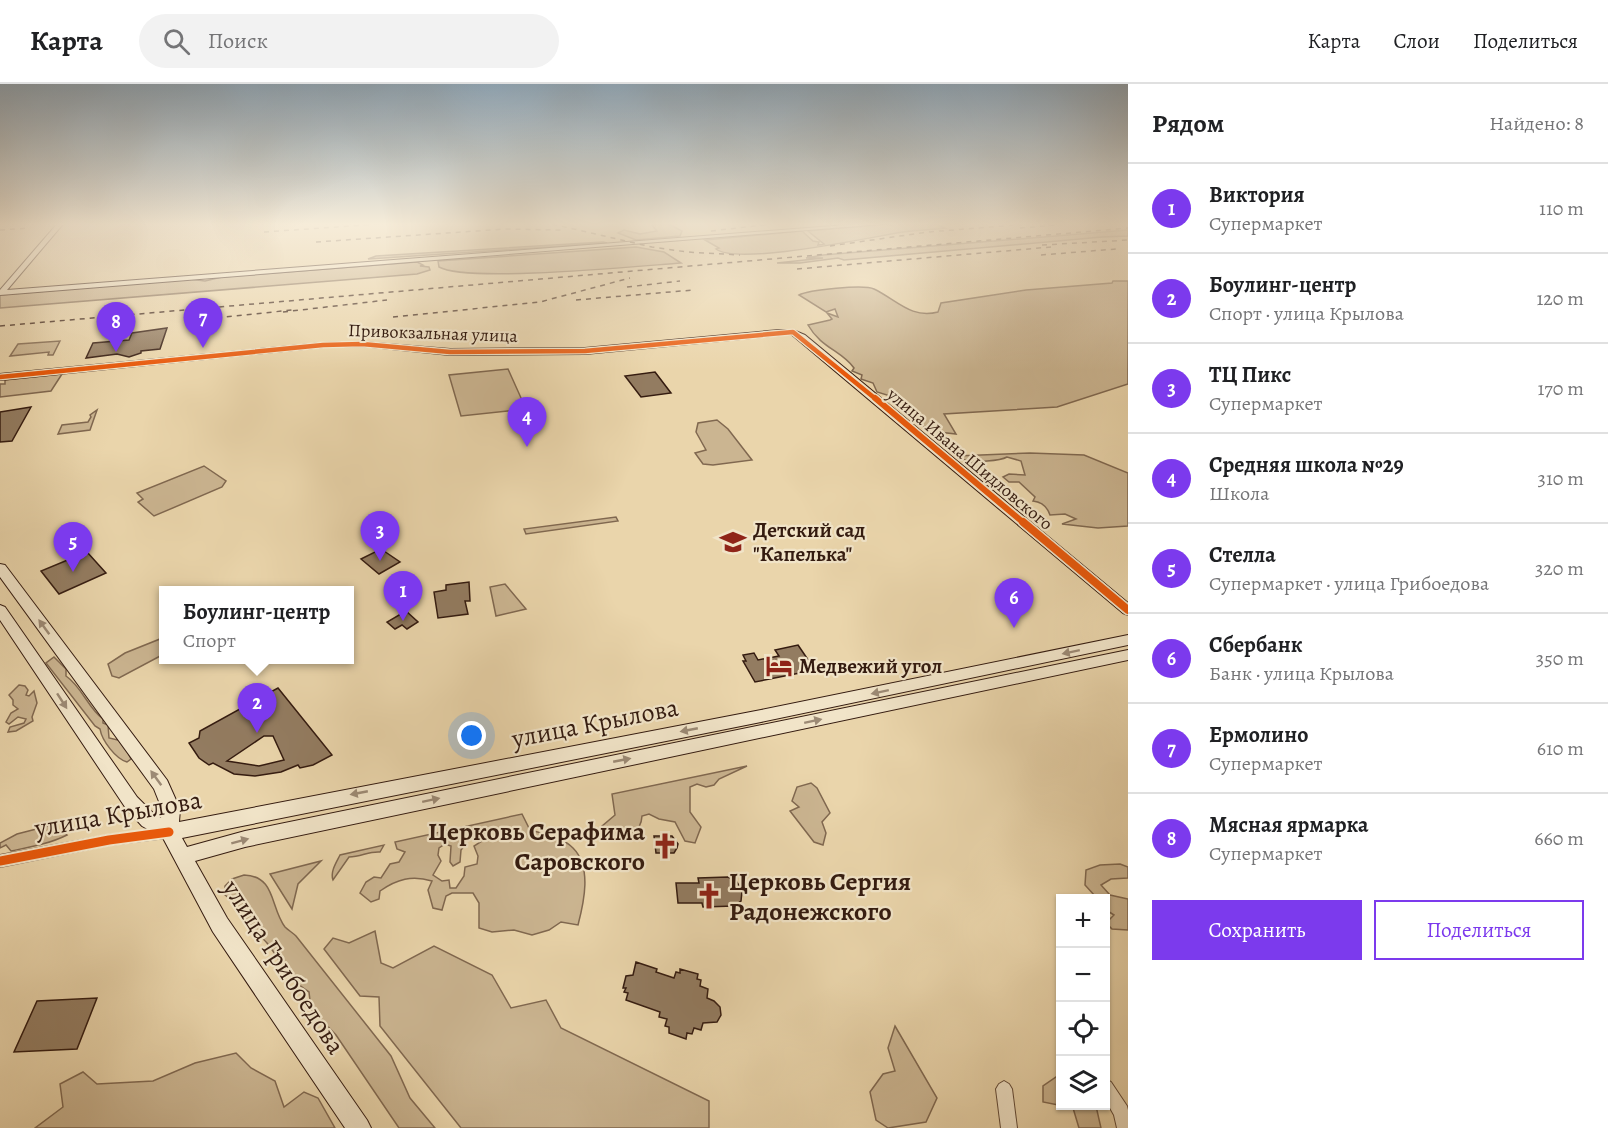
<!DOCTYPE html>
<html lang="ru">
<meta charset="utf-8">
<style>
:root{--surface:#fff;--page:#f2f2f2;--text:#202124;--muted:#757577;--line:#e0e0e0;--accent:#7c3aed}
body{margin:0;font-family:Alegreya,serif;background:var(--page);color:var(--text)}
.controls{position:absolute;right:18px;bottom:18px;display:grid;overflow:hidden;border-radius:0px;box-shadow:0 2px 4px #0004}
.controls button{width:54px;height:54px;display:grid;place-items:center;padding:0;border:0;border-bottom:2px solid var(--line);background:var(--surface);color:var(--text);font:30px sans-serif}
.you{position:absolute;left:472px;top:652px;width:21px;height:21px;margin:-15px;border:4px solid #fff;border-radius:50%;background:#1a73e8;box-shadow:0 0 0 9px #1a73e833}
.badge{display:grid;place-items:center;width:39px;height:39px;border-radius:50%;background:var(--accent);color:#fff;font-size:20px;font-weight:700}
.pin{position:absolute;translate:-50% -50px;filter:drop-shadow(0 2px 3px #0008)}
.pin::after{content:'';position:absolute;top:32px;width:21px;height:18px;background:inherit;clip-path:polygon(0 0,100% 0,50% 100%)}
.popup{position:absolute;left:159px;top:502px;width:195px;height:78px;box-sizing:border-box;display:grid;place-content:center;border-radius:0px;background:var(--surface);filter:drop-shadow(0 2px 4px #0005);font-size:20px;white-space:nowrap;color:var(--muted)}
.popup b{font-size:22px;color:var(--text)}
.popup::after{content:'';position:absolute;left:50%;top:100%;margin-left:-12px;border:12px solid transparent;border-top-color:var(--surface)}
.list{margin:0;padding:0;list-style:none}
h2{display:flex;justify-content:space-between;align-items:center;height:78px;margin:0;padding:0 24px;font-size:26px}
h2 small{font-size:20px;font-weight:400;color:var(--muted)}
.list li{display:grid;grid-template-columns:39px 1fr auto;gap:18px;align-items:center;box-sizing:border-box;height:90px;padding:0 24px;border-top:2px solid var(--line)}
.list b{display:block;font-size:22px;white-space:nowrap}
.list p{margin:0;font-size:20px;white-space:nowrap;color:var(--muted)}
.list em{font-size:20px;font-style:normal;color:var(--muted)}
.actions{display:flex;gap:12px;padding:18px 24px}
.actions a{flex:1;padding:14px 0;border:2px solid var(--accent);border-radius:0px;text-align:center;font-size:21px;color:var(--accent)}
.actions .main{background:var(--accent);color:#fff}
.icon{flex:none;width:33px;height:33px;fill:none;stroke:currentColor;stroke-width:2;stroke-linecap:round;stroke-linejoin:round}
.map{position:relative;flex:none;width:1128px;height:1044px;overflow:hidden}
header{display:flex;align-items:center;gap:36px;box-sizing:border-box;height:84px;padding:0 30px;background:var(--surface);border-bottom:2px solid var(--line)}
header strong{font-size:28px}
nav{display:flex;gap:33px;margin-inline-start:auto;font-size:21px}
.search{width:420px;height:54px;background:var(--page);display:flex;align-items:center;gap:15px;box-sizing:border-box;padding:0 21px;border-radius:33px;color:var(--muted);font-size:22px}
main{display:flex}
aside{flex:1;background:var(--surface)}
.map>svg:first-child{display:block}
.green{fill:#cbb591;stroke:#806850;stroke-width:1.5;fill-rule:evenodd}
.building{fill:#937c61;stroke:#341b10;stroke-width:1.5;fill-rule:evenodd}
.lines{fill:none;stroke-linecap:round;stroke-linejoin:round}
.street-casing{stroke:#624a37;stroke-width:2}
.secondary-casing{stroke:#341b10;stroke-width:2}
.street{fill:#f1e4c8;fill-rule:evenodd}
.secondary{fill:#f1e4c8;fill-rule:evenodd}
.rail{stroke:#341b10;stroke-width:1.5;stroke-dasharray:5 5;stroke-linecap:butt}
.cycleway-far3-casing{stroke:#f1e4c8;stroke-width:7}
.cycleway-far2-casing{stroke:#f1e4c8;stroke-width:9}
.cycleway-far1-casing{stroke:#f1e4c8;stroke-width:11}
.cycleway-casing{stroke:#f1e4c8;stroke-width:13}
.cycleway-far3{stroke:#e8590c;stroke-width:4.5}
.cycleway-far2{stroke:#e8590c;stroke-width:6}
.cycleway-far1{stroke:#e8590c;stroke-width:8}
.cycleway{stroke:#e8590c;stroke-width:9}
.oneway{fill:#9c8a75}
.labels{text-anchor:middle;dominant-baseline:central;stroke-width:4.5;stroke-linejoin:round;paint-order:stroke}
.far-street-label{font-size:18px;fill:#341b10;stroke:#f1e4c8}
.poi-label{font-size:21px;font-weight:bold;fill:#341b10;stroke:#f1e4c8;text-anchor:start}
.near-street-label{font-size:26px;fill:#341b10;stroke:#f1e4c8}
.near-poi-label{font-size:26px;font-weight:bold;fill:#341b10;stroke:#f1e4c8;text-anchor:end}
</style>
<header>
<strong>Карта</strong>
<div class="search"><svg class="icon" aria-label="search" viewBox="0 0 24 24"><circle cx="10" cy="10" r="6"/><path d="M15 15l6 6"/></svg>Поиск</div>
<nav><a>Карта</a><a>Слои</a><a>Поделиться</a></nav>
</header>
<main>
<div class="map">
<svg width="1128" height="1044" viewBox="0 0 1128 1044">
<rect width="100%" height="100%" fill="#ead5ab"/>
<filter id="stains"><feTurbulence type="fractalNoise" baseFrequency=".00333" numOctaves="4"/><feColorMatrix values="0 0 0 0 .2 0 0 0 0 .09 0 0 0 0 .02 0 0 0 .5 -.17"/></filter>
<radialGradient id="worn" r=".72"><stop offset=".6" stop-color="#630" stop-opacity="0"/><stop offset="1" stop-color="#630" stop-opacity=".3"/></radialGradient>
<g class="green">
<path d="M651,140H669L682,147L680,152L636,156L618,149L624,146L640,150L657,147Z"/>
<path d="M892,140H937L945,144C931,146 917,146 903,148C871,153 738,182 716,165L719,164L705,156L802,147L813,157L819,158L818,161L824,160L808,147Z"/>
<path d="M1128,146V152L1102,153L844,176L838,174L800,179H777L823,174H806L823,171Z"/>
<path d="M603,158L607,159L368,175L376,172Z"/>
<path d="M636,163L664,168L681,179C639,182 467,199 439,183L438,177Z"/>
<path d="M417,178L423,181L420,182L429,183L430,186L417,190L0,224V211L189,195L205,197L222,193Z"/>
<path d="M1113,197H1128V300L1057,323L944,330L956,350L930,347L895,322L894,317L897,314L877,308L873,299L861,295L862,291L852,287L854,284C842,267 821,264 808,241L830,236L832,235L827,229L838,233L835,225L826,228L799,211C808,206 864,200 874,205C897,216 911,235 938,228L941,219L1026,206L1112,199Z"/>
<path d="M60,257L53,271H48L49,268L10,272L18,260Z"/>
<path d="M508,285L526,325L461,332L449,291Z"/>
<path d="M62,290L51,307L0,313V300H5V296Z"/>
<path d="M97,326L90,346L58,350L62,341L88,338L91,333L90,331Z"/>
<path d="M717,336L728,345L752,376L713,381L703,380L695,369L706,366L696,348L698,339Z"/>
<path d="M1030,369L1084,371L1128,389V442L1098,444L1062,440L1076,435L1065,430L1050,431C1047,422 1042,418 1033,417L1035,413L1019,398H1009L1003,393L1009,390L1025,391L1021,377L1007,373C998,378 983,376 972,379L956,372Z"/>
<path d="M204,382L226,397L222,403L154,432L138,418L143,415L137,409Z"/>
<path d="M616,433L618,437L526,450L524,445Z"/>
<path d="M505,500L526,525L496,532L490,503Z"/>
<path d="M160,555L164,559V570L119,594L112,592L108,580L125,569Z"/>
<path d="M54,573L66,585V592C82,603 88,624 103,635V639L108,641L109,654L122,657L131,675L127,678C116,675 102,657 100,645L95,642L46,579Z"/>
<path d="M19,601L25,602L28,606L26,611L29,612L34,607L37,619L32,633L33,637L16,647L8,648L10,643L24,639L26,635L18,633L9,640L6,638L11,629L18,625L13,621V616L9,611Z"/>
<path d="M747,682L719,695L714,701L706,703L697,700L690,703V728L701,743L695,759L685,757L675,738L659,735L649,730L642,732C641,751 625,752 609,755L600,748L601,743L615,731L612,710Z"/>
<path d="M811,699L817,704L830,729L822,738L826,749L823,761L814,758L790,727L799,723L792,717L797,703Z"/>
<path d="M522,730L530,746C544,750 562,753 573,764C592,783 584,818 578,841L561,838L549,846L532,851L514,846L492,848L479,844V819L473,809H452L446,812L442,826L433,824L428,806L432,797C412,791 397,795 380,807L379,815L371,818L360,809L366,798L374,793L381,794L390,780L399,778L405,768L397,765L395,758ZM477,747L484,750L482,757L474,762L478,772L477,780L465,783L464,792L456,804H450L449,796L442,797L433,791L441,777L438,771L439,764L445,760L451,762L450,778L453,782L460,778L461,766L465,761V754Z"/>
<path d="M48,742L54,743L51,750L64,748L67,751C49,760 30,763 11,767L6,761L0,764V759L17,750Z"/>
<path d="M384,761L380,768C369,767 361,773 349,773L333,796C330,788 336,779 340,771Z"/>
<path d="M321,777L298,800L292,825L270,790Z"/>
<path d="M1120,780L1128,783V794L1111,795L1101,801L1110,811L1128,815V846L1112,845L1106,839L1114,831L1106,826V814H1093L1095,812L1085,801L1086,786L1100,781Z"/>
<path d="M244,791C276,792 270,823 285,843C288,846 293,849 296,852L391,972L410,1014L435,1044H399L336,951L311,925L309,908C288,895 282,878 267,859C262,853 255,849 250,843C240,830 239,821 225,811V802L232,795Z"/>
<path d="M375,847L381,879L393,884L434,862L492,891L511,924L546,916L561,944L709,1017V1044H461L380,942L379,913L360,912L324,865L333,854L349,859Z"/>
<path d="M895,942L937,1014L926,1038L888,1044L876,1036L870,1008L883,990L895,987L888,964Z"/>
<path d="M236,969L251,984L275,997L284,1023L304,1008L318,1014L335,1044H35L63,1023L60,1000L83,988L97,1000L153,997L195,979Z"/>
<path d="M1059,991L1060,1022H1096L1101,1044H1079L1073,1024L1043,1018V1002Z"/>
</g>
<g class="building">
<path d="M167,244L160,265L141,267V269L129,273L117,270L86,274L93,259L129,256L132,249Z"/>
<path d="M655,288L671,309L641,313L625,292Z"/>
<path d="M31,323L12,357L0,358V328Z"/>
<path d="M381,465L400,478L379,490L361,475Z"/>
<path d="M87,468L106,489L59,510L41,487Z"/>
<path d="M469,498L470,517H465L468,530L438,534L434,508L446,506V501Z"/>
<path d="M406,527L418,538L407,545L402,541L395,545L387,538Z"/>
<path d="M798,561L815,586L755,598L743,577H746L743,571L754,569L758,576L779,572L775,566Z"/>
<path d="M278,604L332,671L313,681L300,684L298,681L281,688L255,692L234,690L213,679L209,681L199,674L189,659L199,654L200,647ZM264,652H273L284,676L259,682L227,677Z"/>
<path d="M654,752H672L678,760L677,764L674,769H656Z"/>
<path d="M728,793L737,798L742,807L741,817L734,822L703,823L702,819H678L676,799H699L698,794Z"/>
<path d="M636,878L657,885L656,888L674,894L676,888L680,889V885L698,890L697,895L701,896L700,902L708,905L707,914L714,917L720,923L721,931L717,938L703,939L701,946L694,944L692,950L687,949L686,955L669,949V943L665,942L667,935L659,933L660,928L626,916L628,909L624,908L626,904H623L626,892L633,891Z"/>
<path d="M97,914L77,965L14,968L37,917Z"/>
</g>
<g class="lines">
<g class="street-casing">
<g id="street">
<path d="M166,744L170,745L172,749L170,753L166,754L109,761L0,783V771L109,751Z"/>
<path d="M1106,995L1111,998L1127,1022L1128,1026V1044H1117L1114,1031L1106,1017Z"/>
<path d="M1004,997L1009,1000L1012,1005L1017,1044H1001L996,1005L999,1000Z"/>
</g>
</g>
<g class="secondary-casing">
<g id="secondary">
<path d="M57,140H63L7,206L858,140H882L0,211V206Z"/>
<path d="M779,246H793L805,251L1128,519V531L1123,529L791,250L585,270L450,271L362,262L323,263L0,296V290L323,259L362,258L450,265L585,264Z"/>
<path d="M0,480L5,481L167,696L180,725L179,738L761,626L1128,551V561L761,638L182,754L187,763L245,747L1128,566V576L245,763L195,777L227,834L367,1036L371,1044H345L213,848L163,754L142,742L125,723L0,536V521L5,523L137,713L154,730L161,734L162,725L154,705L0,493Z"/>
</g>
</g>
<use href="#street" class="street"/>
<use href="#secondary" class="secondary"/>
<g class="rail">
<path d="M552,140L652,163L687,168L740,171"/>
<path d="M1020,144L1068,140"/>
<path d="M0,146L30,144"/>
<path d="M711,147L772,140"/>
<path d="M264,148L379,140"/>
<path d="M316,158L505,145L561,146"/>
<path d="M1042,161L1128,156"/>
<path d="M830,162L928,148L1027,140"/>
<path d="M1041,171L1116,165"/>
<path d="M797,185L1051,163"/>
<path d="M627,203L680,197"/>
<path d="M576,216L693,206"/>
<path d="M283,228L387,216"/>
<path d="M393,233L540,218L630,194"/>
<path d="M187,237L292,226"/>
<path d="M0,242L1128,144"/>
</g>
<g class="cycleway-far3-casing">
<path id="cycleway-far3" d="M0,293L323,261L362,260L450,268L585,267L793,248L877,316"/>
</g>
<g class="cycleway-far2-casing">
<path id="cycleway-far2" d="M875,314L1025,440"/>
</g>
<g class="cycleway-far1-casing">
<path id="cycleway-far1" d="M1023,438L1128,526"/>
</g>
<g class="cycleway-casing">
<path id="cycleway" d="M0,777L109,756L169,748"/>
</g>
<use href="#cycleway-far3" class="cycleway-far3"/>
<use href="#cycleway-far2" class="cycleway-far2"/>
<use href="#cycleway-far1" class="cycleway-far1"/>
<use href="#cycleway" class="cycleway"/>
</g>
<defs><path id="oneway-solid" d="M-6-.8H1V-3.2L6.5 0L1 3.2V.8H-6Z" transform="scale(1.5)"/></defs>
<g class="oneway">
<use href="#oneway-solid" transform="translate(44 543) rotate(-126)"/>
<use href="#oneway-solid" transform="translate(1071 568) rotate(168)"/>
<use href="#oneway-solid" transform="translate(880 608) rotate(168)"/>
<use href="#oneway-solid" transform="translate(62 617) rotate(57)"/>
<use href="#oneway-solid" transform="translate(813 637) rotate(-12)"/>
<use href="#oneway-solid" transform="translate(689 646) rotate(169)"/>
<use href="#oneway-solid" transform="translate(622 676) rotate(-11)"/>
<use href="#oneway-solid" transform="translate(156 694) rotate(-126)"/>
<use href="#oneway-solid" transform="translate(359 709) rotate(169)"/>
<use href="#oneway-solid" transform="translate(431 716) rotate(-12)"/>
<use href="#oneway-solid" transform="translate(240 757) rotate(-15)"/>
</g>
<linearGradient id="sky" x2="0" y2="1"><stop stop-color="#90a8ba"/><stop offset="0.49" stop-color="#f6ecd9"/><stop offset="1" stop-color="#f6ecd9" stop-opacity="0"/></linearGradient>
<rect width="1128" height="286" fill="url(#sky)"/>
<defs>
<g id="school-bare" transform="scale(2.07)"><path d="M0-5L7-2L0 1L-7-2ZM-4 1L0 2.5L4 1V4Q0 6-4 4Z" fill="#8f2418" stroke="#f1e4c8" stroke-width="2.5" paint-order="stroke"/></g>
<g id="hotel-bare" transform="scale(2.07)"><path d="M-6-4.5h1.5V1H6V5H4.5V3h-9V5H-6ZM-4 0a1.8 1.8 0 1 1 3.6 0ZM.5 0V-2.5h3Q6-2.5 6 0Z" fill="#8f2418" stroke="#f1e4c8" stroke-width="2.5" paint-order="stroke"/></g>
<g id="church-bare" transform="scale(2.07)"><path d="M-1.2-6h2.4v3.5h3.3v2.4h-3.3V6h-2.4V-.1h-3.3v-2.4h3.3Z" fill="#8f2418" stroke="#f1e4c8" stroke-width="2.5" paint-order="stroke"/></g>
</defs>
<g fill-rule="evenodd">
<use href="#school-bare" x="733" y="458"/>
<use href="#hotel-bare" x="779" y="582"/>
<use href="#church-bare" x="665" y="762"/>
<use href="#church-bare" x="709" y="812"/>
</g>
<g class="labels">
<g class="far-street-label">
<text transform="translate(433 249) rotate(2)">Привокзальная улица</text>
<text transform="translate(970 375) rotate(40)">улица Ивана Шидловского</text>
</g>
<g class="poi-label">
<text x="753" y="446">Детский сад<tspan x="753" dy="24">"Капелька"</tspan></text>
<text x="799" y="582">Медвежий угол</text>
</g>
<g class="near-street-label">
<text transform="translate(595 639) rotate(-11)">улица Крылова</text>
<text transform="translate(118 730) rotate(-10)">улица Крылова</text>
<text transform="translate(284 883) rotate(57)">улица Грибоедова</text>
</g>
<g class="near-poi-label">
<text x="645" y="747">Церковь Серафима<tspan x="645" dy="30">Саровского</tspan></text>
<text x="729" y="797" text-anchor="start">Церковь Сергия<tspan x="729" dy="30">Радонежского</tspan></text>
</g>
</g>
<rect width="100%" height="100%" filter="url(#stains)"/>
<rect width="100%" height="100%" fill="url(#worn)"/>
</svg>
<div class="controls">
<button>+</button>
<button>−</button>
<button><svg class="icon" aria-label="locate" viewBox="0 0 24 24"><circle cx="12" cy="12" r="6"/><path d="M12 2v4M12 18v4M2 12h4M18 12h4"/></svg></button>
<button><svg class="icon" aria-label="layers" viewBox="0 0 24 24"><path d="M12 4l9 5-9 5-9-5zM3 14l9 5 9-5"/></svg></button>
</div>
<div class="you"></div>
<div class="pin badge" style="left:403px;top:537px">1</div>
<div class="pin badge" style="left:257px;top:649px">2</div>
<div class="popup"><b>Боулинг-центр</b>Спорт</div>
<div class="pin badge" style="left:380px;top:477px">3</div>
<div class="pin badge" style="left:527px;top:363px">4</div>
<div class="pin badge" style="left:73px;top:488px">5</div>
<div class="pin badge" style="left:1014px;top:544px">6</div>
<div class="pin badge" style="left:203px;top:264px">7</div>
<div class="pin badge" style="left:116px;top:268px">8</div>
</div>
<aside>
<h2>Рядом<small>Найдено: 8</small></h2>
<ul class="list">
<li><span class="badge">1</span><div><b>Виктория</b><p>Супермаркет</p></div><em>110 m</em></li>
<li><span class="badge">2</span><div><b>Боулинг-центр</b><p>Спорт · улица Крылова</p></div><em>120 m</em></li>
<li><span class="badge">3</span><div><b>ТЦ Пикс</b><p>Супермаркет</p></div><em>170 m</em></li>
<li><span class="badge">4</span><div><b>Средняя школа №29</b><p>Школа</p></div><em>310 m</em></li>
<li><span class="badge">5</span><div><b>Стелла</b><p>Супермаркет · улица Грибоедова</p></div><em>320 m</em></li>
<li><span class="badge">6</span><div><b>Сбербанк</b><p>Банк · улица Крылова</p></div><em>350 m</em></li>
<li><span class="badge">7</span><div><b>Ермолино</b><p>Супермаркет</p></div><em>610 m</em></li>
<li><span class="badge">8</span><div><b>Мясная ярмарка</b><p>Супермаркет</p></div><em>660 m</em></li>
</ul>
<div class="actions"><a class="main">Сохранить</a><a>Поделиться</a></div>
</aside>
</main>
